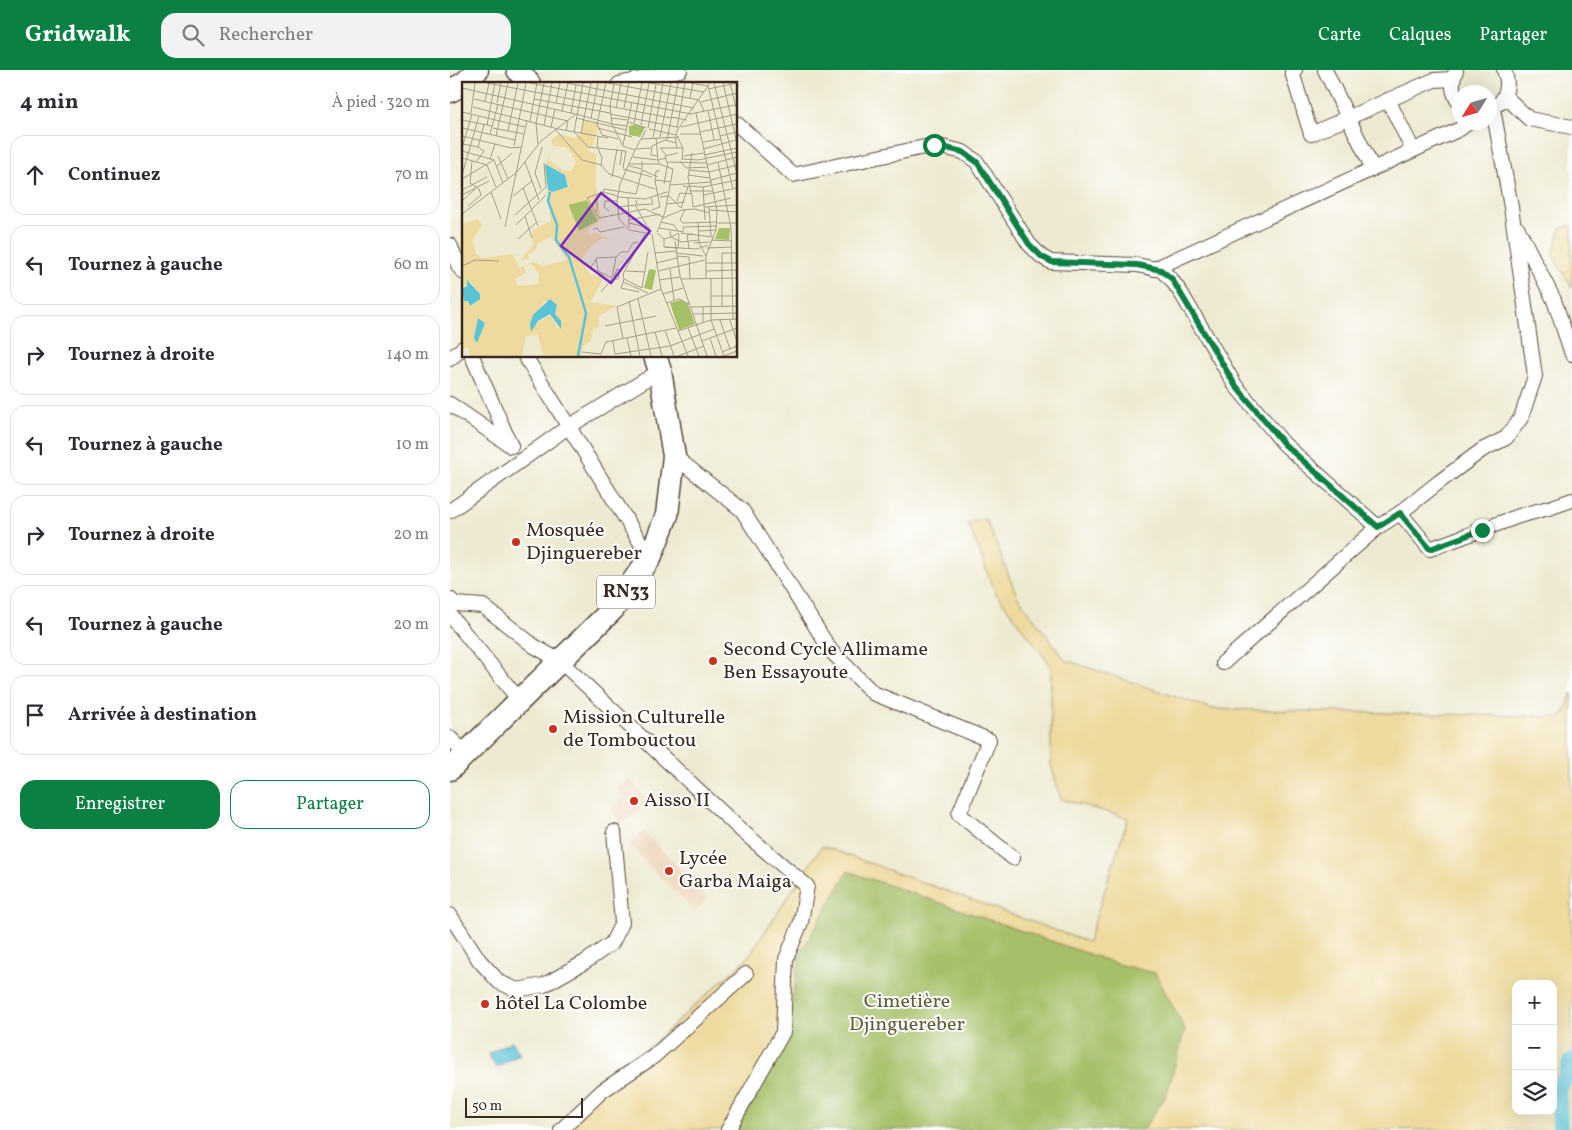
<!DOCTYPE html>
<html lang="fr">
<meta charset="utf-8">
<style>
:root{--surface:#fff;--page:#f2f2f3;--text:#2b2b33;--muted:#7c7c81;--line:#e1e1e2;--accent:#0b8043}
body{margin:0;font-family:Vollkorn,serif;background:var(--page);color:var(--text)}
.controls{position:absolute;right:15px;bottom:15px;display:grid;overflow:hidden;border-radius:10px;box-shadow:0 5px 20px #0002}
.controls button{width:45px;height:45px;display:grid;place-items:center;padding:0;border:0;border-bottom:1px solid var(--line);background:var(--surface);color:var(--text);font:25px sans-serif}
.compass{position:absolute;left:1002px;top:15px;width:45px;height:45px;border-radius:50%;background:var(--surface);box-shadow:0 5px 20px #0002;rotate:233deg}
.scale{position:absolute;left:15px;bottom:12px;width:118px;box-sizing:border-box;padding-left:5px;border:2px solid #3b2a1e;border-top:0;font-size:14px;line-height:18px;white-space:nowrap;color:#3b2a1e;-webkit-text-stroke:4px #fff;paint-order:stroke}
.stop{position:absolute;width:15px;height:15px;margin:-11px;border:4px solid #0b8043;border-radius:50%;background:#fff}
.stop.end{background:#0b8043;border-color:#fff;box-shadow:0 1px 5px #0008}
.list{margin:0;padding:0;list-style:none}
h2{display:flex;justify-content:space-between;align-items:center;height:65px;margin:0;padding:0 20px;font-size:21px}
h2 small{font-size:16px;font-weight:400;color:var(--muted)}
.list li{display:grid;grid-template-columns:32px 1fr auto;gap:15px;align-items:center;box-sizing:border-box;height:80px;margin:0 10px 10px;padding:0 10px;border:1px solid var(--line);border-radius:15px}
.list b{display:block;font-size:19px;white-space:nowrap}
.list em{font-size:16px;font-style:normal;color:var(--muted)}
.actions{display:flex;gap:10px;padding:15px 20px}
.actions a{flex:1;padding:11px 0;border:1px solid var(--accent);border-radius:15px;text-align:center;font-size:18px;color:var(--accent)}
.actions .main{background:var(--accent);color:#fff}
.icon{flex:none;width:28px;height:28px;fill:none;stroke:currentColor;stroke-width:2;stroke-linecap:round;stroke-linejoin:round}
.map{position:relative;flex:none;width:1122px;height:1060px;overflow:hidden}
header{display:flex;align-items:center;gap:30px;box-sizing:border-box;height:70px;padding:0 25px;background:var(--accent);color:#fff}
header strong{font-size:24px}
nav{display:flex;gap:28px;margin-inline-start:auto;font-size:18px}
.search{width:350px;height:45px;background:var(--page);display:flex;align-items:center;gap:12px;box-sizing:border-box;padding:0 18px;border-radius:15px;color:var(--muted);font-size:19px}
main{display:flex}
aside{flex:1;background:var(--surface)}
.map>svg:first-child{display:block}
.built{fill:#eed6bb}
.green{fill:#a5c067;stroke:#707542}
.sand{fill:#eeda9e;stroke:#94825e;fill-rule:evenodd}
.water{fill:#5bc3d8;stroke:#4b767b}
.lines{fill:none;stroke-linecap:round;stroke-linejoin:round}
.canal{stroke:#5bc3d8;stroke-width:16}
.minor-casing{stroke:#564739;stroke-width:16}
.primary-casing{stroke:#564739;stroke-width:25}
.minor{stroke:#fff;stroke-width:14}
.primary{stroke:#fff;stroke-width:22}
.route{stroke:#0b8043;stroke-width:6}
.poi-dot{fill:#c8321e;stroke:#fff;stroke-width:2}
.labels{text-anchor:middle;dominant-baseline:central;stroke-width:4;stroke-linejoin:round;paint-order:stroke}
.shield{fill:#fff;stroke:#766a62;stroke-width:1}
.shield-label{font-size:19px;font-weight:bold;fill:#3b2a1e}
.poi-label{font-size:20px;fill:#3b2a1e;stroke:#fff;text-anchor:start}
.park-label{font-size:20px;fill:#605e38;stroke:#fff}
.inset-river{fill:none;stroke:#5bc3d8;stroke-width:2.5}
.inset-road{fill:none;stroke:#a69d89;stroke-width:1}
.view{fill:#7b2cbf;fill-opacity:0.15;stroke:#7b2cbf;stroke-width:2.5}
.inset-edge{fill:none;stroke:#3b2a1e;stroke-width:2.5}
</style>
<header>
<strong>Gridwalk</strong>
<div class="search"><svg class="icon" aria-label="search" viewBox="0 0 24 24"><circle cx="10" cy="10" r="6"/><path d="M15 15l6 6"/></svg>Rechercher</div>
<nav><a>Carte</a><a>Calques</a><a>Partager</a></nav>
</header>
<main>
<aside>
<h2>4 min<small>À pied · 320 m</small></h2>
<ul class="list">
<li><svg class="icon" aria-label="ahead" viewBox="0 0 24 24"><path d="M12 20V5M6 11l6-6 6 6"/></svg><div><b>Continuez</b></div><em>70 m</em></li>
<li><svg class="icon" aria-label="left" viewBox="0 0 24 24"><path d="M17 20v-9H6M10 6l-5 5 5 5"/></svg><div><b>Tournez à gauche</b></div><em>60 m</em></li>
<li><svg class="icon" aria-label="right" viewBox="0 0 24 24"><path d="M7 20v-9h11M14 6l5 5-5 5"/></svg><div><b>Tournez à droite</b></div><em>140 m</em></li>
<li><svg class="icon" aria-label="left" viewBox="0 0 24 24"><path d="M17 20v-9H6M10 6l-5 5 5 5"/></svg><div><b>Tournez à gauche</b></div><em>10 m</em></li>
<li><svg class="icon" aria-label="right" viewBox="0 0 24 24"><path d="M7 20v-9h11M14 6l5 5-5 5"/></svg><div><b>Tournez à droite</b></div><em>20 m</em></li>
<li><svg class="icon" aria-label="left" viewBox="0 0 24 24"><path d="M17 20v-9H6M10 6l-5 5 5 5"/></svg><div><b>Tournez à gauche</b></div><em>20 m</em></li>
<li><svg class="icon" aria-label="arrive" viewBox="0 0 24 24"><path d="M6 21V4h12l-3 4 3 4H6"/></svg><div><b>Arrivée à destination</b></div></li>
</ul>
<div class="actions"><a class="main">Enregistrer</a><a>Partager</a></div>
</aside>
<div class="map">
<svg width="1122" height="1060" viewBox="0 0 1122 1060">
<rect width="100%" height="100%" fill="#fff"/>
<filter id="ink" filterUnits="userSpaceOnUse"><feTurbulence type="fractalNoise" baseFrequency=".02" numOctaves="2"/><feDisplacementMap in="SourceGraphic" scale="10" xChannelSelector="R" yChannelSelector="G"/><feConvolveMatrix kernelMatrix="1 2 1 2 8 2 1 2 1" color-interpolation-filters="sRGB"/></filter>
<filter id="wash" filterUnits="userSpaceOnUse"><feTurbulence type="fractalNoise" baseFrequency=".0096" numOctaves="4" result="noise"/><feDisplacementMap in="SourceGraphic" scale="20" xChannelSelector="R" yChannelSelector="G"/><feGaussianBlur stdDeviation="1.12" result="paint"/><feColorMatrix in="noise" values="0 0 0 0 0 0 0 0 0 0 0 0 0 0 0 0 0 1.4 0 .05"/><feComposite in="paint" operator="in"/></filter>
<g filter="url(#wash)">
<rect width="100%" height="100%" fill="#eeead1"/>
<g class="built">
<path d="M180,709L199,733L171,754L160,739L174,728L167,718Z"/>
<path d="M193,761L258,828L245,842L179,774Z"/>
</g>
<path class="green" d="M397,801L668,894L705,903L735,959L717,1024L693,1060H286L335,970L350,884Z"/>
<g class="sand">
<path d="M1122,155V218L1103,185L1111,158Z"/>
<path d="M536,449L567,526L615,590L763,639L1113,647L1122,623V1060H693L717,1024L735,959L705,903L668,894L398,801L350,884L335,970L286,1060H108L298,887L372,776L638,872L678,748L611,729L601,695V596L545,522L518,453ZM1066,914H1103V1041H1066Z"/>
</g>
<path class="water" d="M62,971L70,984L46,998L38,984Z"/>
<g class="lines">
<path class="canal" d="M1110,1060L1109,1022L1122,990"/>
</g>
</g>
<g filter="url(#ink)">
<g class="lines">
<g class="minor-casing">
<g id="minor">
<path d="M845,0L842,2L861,64L984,10L1003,9"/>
<path d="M875,0L923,99"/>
<path d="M1006,1C1001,13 1002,22 1009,33"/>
<path d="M169,14L230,0"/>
<path d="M1055,26L1079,49L1122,57"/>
<path d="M938,30L963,80"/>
<path d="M1050,33C1058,22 1059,12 1054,0"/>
<path d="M286,53L343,105L484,75L513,82L527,92L579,174L592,187L601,192L687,195L711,200L721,209L731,223L785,315L834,374L928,457L950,443L989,412L1032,380L1056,368L1071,348L1085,306L1061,137L1043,39"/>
<path d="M1068,159L1104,230L1122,284"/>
<path d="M0,175L9,197L14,203"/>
<path d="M704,199L1010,59L1019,52"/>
<path d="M22,286L61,376"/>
<path d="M75,286L200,488"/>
<path d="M0,289L14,277"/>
<path d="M0,334L61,376"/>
<path d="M224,386L292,440L381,581L423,623L539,670L509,744L563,788"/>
<path d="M0,441L118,357L210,301"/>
<path d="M950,443L980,479L1069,446L1102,437L1122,430"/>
<path d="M0,529L5,534L33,536L84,576L110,591L292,761L357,816L351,852L336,889L333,962L278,1060"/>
<path d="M0,545L70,631"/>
<path d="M773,593L928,457"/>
<path d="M0,668L16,684"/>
<path d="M0,845L29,890L49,912L67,920L94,915L135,892L162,873L172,853L164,762"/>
<path d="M111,1060L152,1021L203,987L296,904"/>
</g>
</g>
<g class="primary-casing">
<g id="primary">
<path d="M68,0L79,14"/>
<path d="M0,21L15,13L27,0"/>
<path d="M0,699L163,539L200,488L217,445L224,386L210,301L205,286"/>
</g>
</g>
<use href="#minor" class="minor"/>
<use href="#primary" class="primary"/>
</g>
</g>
<g class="lines" filter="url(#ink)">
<path class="route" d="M484,75L513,82L527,92L579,174L592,187L602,192L687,195L711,200L722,209L785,315L834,374L928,457L950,443L980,479L1032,460"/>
</g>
<g class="poi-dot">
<circle cx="66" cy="472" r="5"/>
<circle cx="263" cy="591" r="5"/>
<circle cx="103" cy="659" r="5"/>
<circle cx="184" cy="731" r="5"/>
<circle cx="219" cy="801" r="5"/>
<circle cx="35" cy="934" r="5"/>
</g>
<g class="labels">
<rect class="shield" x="147" y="505.5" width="58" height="33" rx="4"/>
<g class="shield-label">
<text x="176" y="522">RN33</text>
</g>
<g class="poi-label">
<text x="76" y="461">Mosquée<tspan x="76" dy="23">Djinguereber</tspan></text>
<text x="273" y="580">Second Cycle Allimame<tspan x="273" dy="23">Ben Essayoute</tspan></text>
<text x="113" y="648">Mission Culturelle<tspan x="113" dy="23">de Tombouctou</tspan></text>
<text x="194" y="731">Aisso II</text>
<text x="229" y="789">Lycée<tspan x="229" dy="23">Garba Maiga</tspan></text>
<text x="45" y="934">hôtel La Colombe</text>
</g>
<g class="park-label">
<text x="457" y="932">Cimetière<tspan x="457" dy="23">Djinguereber</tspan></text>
</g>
</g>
<g transform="translate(12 12)">
<rect width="275" height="275" fill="#eeead1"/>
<path d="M172,43L183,45L178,55L167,53V44ZM125,118L137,139L117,149L106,122ZM257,146H268L267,158L253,157ZM187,187L194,188L190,208L182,206ZM219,218L226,222L233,242L217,248L208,221Z" fill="#a5c067"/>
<path d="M122,38L135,42L136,46L130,66L125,68L134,72V105L139,139L125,148L129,154L132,151L149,157H139L131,162L119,178L128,192L142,195L129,220L155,224L137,234V245L132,246L128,260L121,264L119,274L81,273L76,253L64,254L60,274H8L6,266L0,267V142L16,137L20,143L10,159L14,172L19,176L51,172L54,180L59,178L71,163L70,148L89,139L82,87L91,63L89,58L97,52L113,56L119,52ZM91,64L103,65L109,71L114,80L109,89H102L88,79L85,76ZM84,82L103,93L107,105L90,110L85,106ZM125,118L136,139L117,149L106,123ZM89,155L105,178L81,184L72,180L57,186L55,180L67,176L66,173L75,166V162ZM69,182L77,192L76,202L56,204L53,197L64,191L62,185ZM7,199L16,210L14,221L8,224L1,208ZM82,219L95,224L93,233L98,238L96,247L89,232L73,243Z" fill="#eeda9e" fill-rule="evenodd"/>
<path d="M83,82L103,93L106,105L90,110L86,108ZM5,198L18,212V217L8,224L6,219H2L0,207L5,204ZM88,217L95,223L93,232L99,239V247L88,232L76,239L69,250L68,242L71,233ZM16,236L23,241L15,261L12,256Z" fill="#5bc3d8"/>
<path class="inset-river" d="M88,110L86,119L95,143L94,158L107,175L124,231L116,274"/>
<path class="inset-road" d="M25,1L209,36M68,1L229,32M105,1L232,26M121,1L112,50L126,65L164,69M144,1L135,42L140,53L156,57M146,1L237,18L242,29M188,1L242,10M228,1L246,4L271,107M252,1L275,92M261,1L275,61M268,1L275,29M152,2L148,24L150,42L165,44M0,6L113,32M246,7L275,1M228,16L231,1M12,17L106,39L104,49M72,17L148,31M23,19L27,1M239,20L275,11M35,21L39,1M94,21L98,1M11,25L96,47L146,56M154,26L159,1M162,26L167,1M246,28L252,58M100,29L106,1M0,30L63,45M9,31L13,1M109,31L114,3M234,31L255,128L254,148L244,174V196M148,32L215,45M228,32L273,23M209,35L225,38M114,36L164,48M129,36L136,1M149,36L166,38M0,38L30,44M68,39L75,1M166,40L184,46M172,41L180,1M25,43L33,1M82,43L90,1M179,43L187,1M89,45L93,27M219,45L275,32M0,46L53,58M31,46L62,52M136,46L170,55M186,46L194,2M215,46L223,1M187,47L214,53M216,47L248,1M216,47L214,52L221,66L220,78M94,48L120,78L139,83M46,49L56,1M238,50L275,42M119,51L129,1M28,52L36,22M218,52H238M0,54L49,66L60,65M34,54L46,1M258,54L275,50M136,55L135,64L140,76L139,83L147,92L193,107M198,55L209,1M213,55L215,66H221M191,56L201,1M194,56L196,78L204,76M179,57L217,55M205,58L216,1M241,60L259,57M1,62L16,65M76,62L74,41L82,1M161,63L170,20M52,64L64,1M0,66L10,32M174,67L189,66M241,67L274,58M173,68L184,48M0,69L32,78M242,73L275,66M36,74L46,97M195,74L189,73L190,64L203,58L214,61M205,74L198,66H215M222,74L242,71M171,75L196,78L197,82L211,87L203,130L195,150M0,76L25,83L34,105M28,77L33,62M221,77L236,78L275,70M32,78L41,101M218,79L224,86L246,85M14,80L22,69L16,65L22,43M63,80L77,118M256,80L269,146L271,238M205,81L203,74L216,71M167,82H197M158,83L160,68M245,83L275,75M35,84L50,71M167,84L180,87V79M161,86L164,69M161,87L190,95M180,88L196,95M227,88L247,90L275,83M0,93L17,34M226,93L248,96M150,95L155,67M0,97L32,78M193,98L209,100M249,98L275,91M202,102L206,80L245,81M208,103L249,100M226,104L241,105L243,138M241,105L275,98M61,106L76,144M79,107L73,91L80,65M0,108L25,95M228,109H251M29,110L39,137M141,110L142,107L174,112M135,112V130M174,112L180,88M229,112L226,95L230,71M0,113L27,99M242,113L275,106M51,114L70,99M156,114L141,110L125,116L137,136L183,127L201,135M155,115L183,117L205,110M166,115L167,146M198,115L207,114L219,126M1,118L13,107M174,118L175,123L191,122L189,116M215,119L218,111L230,112L231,125M204,122L223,120M173,123L185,144M6,124L19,113L17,107L8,101L10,79M156,125L174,123M231,125L269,116M243,125L275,123M247,125L249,154M219,126L226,105L221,104M223,127L218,138L221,141L254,140M190,128L198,125L193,99L194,89H198M248,128L275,130M147,129L142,125L143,119H155M0,132L55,90L79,59L114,32L150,42L161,64L173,68L158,102L155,118L157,137L167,148L189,152M53,133L84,105L82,81M63,134L70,156M201,136L220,128L233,127L248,131M167,138L198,132M199,140L212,143L216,149L221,150V145L255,144M236,140L237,161L244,174M167,141L188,146M255,141H275M54,143L84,113M43,145L65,38M197,146L216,149M131,147L135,146L138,150L162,145M208,149L209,155L217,151M237,149L254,148M195,151L202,157L209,155L219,160L237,158M219,151L251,155M183,152L161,192L162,197L180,206L186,170M190,152L199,207L226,274M56,157L75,140M202,157V165L235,167L246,163M249,158L270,159M213,159L218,194L245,274M232,161L248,160M203,165L216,166L217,152M227,166L225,153L231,152M245,166L270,165M193,171L214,169M214,171L241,174M215,174L227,175L228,197M134,177L128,187L140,193M194,181L215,176M243,181H275M0,184L13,178L37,179M208,187L212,218M164,189L183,190M196,189L243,178M244,189L275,188M152,195L155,187L158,188L156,197H153M150,196L136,189L134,176L154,175L159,170H166L171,161L176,160M150,196L154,175M249,196V238L262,274L275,269M162,197L159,206L177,210M219,197L275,196M197,198L218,195M161,200L186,211M139,210L150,197M201,212L221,206M249,214H275M176,217L189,274M167,219L178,274M205,221L217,217L227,222M260,224V171H275M229,225L275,224M241,225V241M231,232L275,231M258,238L268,267M268,238L275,260M143,244L194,234M226,246L237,274M203,248L212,274M216,249L249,238L275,237M193,250L200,274M165,256L169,274M248,256L254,274M161,257L155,225L199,207M151,259L153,272L208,264L252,247M240,259L275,246M120,270L139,272L144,260L214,246M260,270L275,264M216,274L242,264"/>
<path class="view" d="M139,111L188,149L149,201L99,164Z"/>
<rect width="275" height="275" class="inset-edge"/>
</g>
</svg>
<div class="controls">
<button>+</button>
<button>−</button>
<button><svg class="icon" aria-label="layers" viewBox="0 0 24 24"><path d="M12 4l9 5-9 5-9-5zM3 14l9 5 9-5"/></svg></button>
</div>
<svg class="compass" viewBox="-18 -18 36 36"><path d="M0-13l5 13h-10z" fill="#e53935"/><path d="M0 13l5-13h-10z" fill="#7c7c81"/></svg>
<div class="scale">50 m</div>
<div class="stop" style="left:484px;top:75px"></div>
<div class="stop end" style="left:1032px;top:460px"></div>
</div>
</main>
